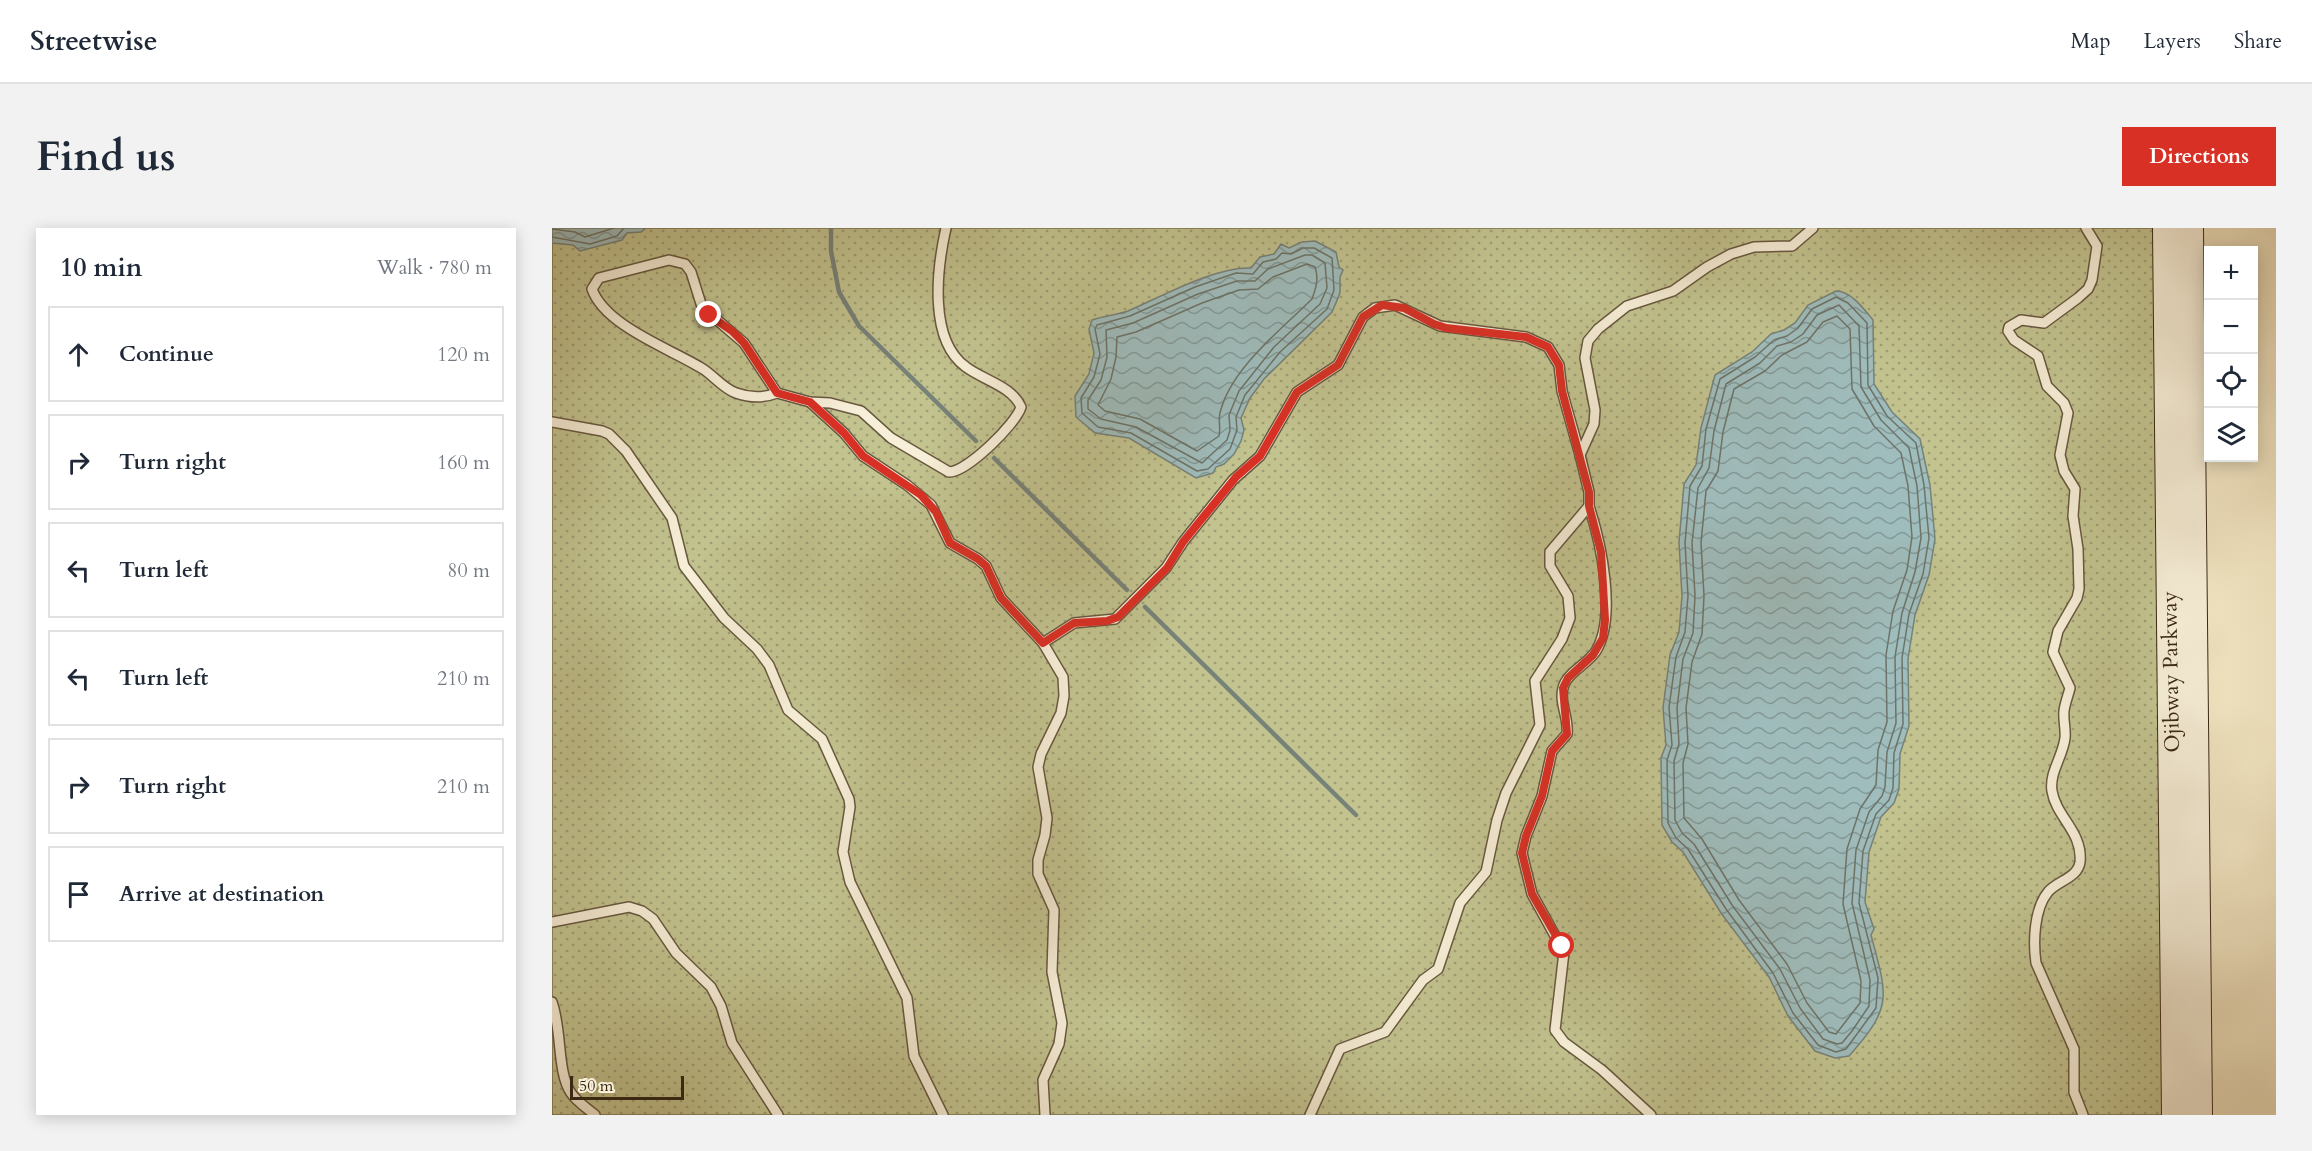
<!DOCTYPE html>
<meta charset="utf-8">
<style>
:root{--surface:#fff;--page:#f2f2f3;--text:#1f2937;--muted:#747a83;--line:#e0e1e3;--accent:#d93025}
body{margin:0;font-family:Cardo,serif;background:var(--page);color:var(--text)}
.controls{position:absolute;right:18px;top:18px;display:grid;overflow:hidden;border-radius:0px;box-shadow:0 3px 15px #0003}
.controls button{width:54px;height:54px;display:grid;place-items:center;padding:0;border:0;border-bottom:2px solid var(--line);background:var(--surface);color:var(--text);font:30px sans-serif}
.scale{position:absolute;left:18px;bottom:15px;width:114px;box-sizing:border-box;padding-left:6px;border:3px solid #3b2914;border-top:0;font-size:16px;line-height:21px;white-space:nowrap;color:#3b2914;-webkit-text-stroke:4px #f7efd8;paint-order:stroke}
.stop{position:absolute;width:18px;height:18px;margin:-14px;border:4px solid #d93025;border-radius:50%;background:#fff}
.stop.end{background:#d93025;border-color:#fff;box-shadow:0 2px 6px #0008}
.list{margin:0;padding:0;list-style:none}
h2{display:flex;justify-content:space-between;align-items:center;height:78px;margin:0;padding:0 24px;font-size:26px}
h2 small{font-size:20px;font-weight:400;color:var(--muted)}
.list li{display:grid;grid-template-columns:39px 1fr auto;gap:18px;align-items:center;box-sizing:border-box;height:96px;margin:0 12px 12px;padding:0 12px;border:2px solid var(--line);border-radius:0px}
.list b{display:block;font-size:22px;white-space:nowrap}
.list em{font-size:20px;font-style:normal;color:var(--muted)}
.icon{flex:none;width:33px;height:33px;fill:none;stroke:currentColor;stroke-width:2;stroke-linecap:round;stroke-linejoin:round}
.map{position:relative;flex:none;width:1724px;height:887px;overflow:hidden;border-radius:0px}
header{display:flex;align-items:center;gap:36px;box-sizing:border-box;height:84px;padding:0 30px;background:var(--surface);border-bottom:2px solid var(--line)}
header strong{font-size:28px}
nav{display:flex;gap:33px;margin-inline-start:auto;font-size:21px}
.intro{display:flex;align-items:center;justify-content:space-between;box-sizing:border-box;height:144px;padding:0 36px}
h1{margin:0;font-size:42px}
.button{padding:15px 27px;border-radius:0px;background:var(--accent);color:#fff;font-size:21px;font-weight:700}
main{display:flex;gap:36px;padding:0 36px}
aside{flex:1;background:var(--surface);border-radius:0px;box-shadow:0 3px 15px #0003}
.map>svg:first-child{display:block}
.grass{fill:url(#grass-dots);stroke:#7e7652;stroke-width:1.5}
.water{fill:url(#water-waves);stroke:#778279;stroke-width:1.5}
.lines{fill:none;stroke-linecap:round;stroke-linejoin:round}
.shore{stroke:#6d7368;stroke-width:1.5}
.stream{stroke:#778279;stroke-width:4.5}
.service-casing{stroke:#695840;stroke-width:12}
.secondary-casing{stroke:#3b2914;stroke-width:28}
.service{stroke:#f7efd8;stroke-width:9}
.secondary{stroke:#f7efd8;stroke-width:26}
.route{stroke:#d93025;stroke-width:8}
.labels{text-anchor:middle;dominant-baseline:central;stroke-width:4.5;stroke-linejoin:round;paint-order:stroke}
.street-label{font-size:21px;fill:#3b2914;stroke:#f7efd8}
</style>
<header>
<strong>Streetwise</strong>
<nav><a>Map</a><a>Layers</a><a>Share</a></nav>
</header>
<div class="intro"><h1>Find us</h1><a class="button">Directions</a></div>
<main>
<aside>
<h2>10 min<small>Walk · 780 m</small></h2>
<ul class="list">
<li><svg class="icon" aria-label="ahead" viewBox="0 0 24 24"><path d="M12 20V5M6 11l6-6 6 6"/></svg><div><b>Continue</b></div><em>120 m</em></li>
<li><svg class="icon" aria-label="right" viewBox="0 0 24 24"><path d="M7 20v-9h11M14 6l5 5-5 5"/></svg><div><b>Turn right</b></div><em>160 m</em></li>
<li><svg class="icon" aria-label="left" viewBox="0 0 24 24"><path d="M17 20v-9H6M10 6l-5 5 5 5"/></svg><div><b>Turn left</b></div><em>80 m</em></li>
<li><svg class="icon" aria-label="left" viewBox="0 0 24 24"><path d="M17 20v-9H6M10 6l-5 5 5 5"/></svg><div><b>Turn left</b></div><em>210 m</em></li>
<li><svg class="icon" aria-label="right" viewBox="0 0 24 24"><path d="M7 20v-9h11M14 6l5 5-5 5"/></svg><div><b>Turn right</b></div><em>210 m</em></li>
<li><svg class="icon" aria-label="arrive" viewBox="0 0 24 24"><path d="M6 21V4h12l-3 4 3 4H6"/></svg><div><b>Arrive at destination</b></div></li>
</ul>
</aside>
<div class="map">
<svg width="1724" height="887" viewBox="0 0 1724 887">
<defs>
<pattern id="grass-dots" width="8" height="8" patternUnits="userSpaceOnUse" patternTransform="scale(1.5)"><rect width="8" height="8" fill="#c2c38f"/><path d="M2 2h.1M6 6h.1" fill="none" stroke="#9f9e74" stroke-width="1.8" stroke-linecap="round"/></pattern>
<pattern id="water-waves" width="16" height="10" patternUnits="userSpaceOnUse" patternTransform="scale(1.5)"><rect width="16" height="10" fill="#9fbdbd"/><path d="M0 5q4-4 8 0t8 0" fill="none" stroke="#839a98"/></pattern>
</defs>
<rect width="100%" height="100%" fill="#f2e6c3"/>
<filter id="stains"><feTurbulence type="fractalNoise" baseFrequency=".00333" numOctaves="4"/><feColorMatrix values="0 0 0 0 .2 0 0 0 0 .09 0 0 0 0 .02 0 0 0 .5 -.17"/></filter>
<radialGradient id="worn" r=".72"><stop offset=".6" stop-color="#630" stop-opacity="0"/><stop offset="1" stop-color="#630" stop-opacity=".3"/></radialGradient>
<path class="grass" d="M0,0H1605L1613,887H0Z"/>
<g class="water">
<path d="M0,0H94L89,4L75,5L70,12L28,23L21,17L0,15Z"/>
<path d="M763,13L784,24L787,39L791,42L788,49V65L780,84L712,151L698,170L689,190L692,202L689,213L682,226L672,236L664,239L661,245L644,250L577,210L543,205L524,189L523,168L537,146L542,125L537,101L540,92C551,88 565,87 576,83C609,69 664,38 699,40L708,29L722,26L729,16L737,20L750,14Z"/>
<path d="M1284,63C1299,63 1312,81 1321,92L1322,156L1340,184L1368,211L1378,257L1383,311L1377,347L1363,387L1356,431L1357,498L1348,526L1347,561L1342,575L1329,589L1317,624L1313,674L1322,701L1319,707C1335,768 1342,778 1297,828L1283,830L1263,823L1236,788L1217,749L1169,685L1131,624L1120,614L1110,597L1109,530L1114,517L1111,480L1118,427L1127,404L1130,368L1127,314L1132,256L1144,237L1149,200L1163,147L1200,124L1219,106L1232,102L1243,95L1256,77Z"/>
</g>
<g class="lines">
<g class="shore">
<path d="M0,1L23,4L33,9L62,0"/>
<path d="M0,9L38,16L65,8L72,0"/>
<path d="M751,20H762L780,30L782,62L775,81L728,124L693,167L684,189L685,202L678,221L656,241L645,243L579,205L546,199L530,185L529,170L542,149L548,126L543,101L545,97L578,88L643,59L684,45L701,46L711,34L724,31L730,25L739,26Z"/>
<path d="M753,27H760L773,35L775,60L768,76L722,119L687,163L677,187L678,202L675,212L650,235L584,199L549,191L536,181V172L549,152L555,129L554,102L581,95L646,66L685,53H703L716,41Z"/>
<path d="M755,36L763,39C767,51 764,60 760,71C729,102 678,141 668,185C666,193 669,200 667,208L645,223L588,191L553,183L546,177L559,151L564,129L565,109L584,104L650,75L687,62L706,61L721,49Z"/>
<path d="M1284,69L1296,75L1315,95L1316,157L1335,188L1364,215L1372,257L1377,310L1371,346L1357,386L1350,430L1351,496L1342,525L1341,560L1337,572L1324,586L1311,623L1307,675L1326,750L1324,780L1294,821L1284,824L1266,817L1241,785L1221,745L1174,681L1136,621L1124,610L1116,595L1115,532L1120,517L1117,479L1124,429L1133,404L1136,368L1133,315L1138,258L1150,238L1154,201L1168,151L1203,129L1222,112L1235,108L1246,100L1260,81Z"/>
<path d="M1287,77L1307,98L1309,159L1329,192L1357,220L1365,258L1369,310L1363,344L1350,385L1343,429L1344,495L1335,524L1333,559L1330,568L1317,584L1304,622L1300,675L1318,752L1317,778L1300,803L1290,815L1285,816L1271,811L1248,780L1228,741L1180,677L1142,616L1130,605L1123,592L1122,533L1127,516L1125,480L1131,431L1141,405L1143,368L1140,315L1146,260L1157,240L1162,203L1174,156L1208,135L1225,118L1239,114L1251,106L1265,87Z"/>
<path d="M1285,88L1298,101L1300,161L1322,198L1349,225L1356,258L1360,309L1355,342L1341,383L1334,427L1335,494L1326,522L1324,557L1308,581L1295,621L1291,676L1309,753L1308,775L1284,806L1277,804L1255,775L1235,736L1187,672L1150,611L1132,590L1131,535L1136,516L1134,480L1140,434L1150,406L1152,368L1149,315L1154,263L1166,243L1171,204L1182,161L1213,143L1230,127L1255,114L1271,94Z"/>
</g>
<g class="stream">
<path d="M279,0V23L287,64L307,98L424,213"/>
<path d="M442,230L575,362"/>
<path d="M593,379L804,587"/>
</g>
<g class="service-casing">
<g id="service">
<path d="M225,165C212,170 198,170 184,165C172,161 162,148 151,141C119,121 53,98 40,61L47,50L117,32L133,36L139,44L150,79L192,115L225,165L258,174L278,175L309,183L339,210L397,244C415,244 464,196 469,179C460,158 431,152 414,139C376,112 385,40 394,0"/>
<path d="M258,174L292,205L311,228L355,257L379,277L398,315L426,331L434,338L449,370L491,415L511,449L512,468L509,485L489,526L486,539L495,590L493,607L486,632V646L502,682L500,744L510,795L507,816L491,852L493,887"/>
<path d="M0,194L50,203L57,206L74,223L120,290L132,338L172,390L205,421L217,437L236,482L270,511L297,571L298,579L291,624L298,654L355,770L362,828L391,887"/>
<path d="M1037,278C1049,315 1065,388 1044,423C1036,436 1014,445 1011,460C1007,475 1017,490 1015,506L1000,523L990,568L974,608L970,625L980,666L1012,724L1003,802L1012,814L1050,842L1099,887"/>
<path d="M491,415L522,395L563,391L614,340L631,314L681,252L708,228L745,164L786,137L811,89L823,80L843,77L888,98L974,109L996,119L1007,137L1010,163L1028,227L1042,196L1043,182L1033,130L1036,113L1046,101L1075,78L1121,63L1155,39L1179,26L1202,19L1240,18L1261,0"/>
<path d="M0,694L77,679L90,683L101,691L124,725L159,759L169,778L180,815L226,887"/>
<path d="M0,774C10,801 5,845 19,865C25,874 35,880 43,887"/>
<path d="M758,887L788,821L833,804L871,752L886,741L908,675L934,644L945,592L954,565L988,497L983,453L1010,411L1018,390L1016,368L998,338V324L1037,278V264L1028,227"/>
<path d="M1531,887L1522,864V821L1484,735C1481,714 1482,681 1496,664C1505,653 1526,650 1528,634C1531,604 1504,589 1500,563C1497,545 1511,528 1513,510C1514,501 1511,492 1512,483C1513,475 1516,468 1518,460L1501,424L1506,403L1525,370L1527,361L1526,321L1521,288L1523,261L1512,243L1508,227L1516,185L1512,175L1495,158L1486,128L1462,112L1456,103L1457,99L1469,92L1492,95L1526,70L1536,61L1540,52L1545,18L1534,0"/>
</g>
</g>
<g class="secondary-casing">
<g id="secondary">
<path d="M1614,0L1623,887"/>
<path d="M1638,0L1647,887"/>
</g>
</g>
<use href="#service" class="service"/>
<use href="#secondary" class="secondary"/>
</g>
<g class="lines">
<path class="route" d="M157,87L180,103L192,115L225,165L258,174L292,205L311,228L369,267L384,284L398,315L426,331L434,338L449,370L491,415L522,395L555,393L566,389L615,340L631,314L684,249L708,228L745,164L786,137L811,89L830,77L852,80L882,96L894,100L974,109L996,119L1007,137L1010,163L1037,264V278L1049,324L1053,392L1051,410L1041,427L1016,450L1011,460L1015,506L1000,523L990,568L974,608L970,625L980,666L1010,718"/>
</g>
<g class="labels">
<g class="street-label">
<text transform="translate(1619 444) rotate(-91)">Ojibway Parkway</text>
</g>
</g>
<rect width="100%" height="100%" filter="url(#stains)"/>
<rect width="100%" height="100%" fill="url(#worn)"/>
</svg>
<div class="controls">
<button>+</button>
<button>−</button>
<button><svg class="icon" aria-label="locate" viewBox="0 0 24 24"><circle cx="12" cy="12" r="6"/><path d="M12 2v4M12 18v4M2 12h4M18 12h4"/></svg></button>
<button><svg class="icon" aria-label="layers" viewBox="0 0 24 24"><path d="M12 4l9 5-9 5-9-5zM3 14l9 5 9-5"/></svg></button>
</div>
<div class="scale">50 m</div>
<div class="stop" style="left:1010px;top:718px"></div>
<div class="stop end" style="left:157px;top:87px"></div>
</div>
</main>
